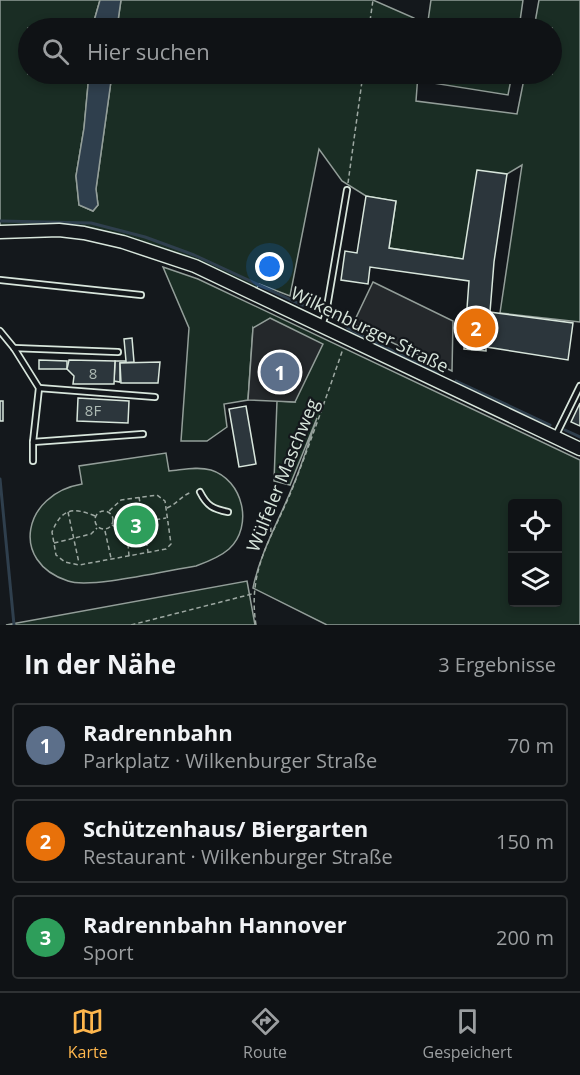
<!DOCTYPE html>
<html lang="de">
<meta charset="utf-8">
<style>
:root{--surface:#0f1215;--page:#181b1e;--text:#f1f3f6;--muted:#9b9ea0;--line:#2f3234;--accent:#ffb74d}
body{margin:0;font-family:"Open Sans",sans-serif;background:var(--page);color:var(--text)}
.controls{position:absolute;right:18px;bottom:18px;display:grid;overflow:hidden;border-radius:6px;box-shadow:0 3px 9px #0003}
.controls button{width:54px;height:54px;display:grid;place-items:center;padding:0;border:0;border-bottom:2px solid var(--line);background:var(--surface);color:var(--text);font:30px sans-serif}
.you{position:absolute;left:270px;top:267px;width:21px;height:21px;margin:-15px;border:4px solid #fff;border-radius:50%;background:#1a73e8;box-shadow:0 0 0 9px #1a73e833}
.badge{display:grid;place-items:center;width:39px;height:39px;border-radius:50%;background:var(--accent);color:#fff;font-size:20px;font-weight:700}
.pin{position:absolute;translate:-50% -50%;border:3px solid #fff;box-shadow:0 2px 6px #0006}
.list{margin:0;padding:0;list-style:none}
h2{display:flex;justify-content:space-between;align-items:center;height:78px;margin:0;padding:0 24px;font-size:26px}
h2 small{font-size:20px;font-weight:400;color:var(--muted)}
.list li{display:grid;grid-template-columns:39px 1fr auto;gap:18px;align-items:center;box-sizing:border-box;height:84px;margin:0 12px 12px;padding:0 12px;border:2px solid var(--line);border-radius:6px}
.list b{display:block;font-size:22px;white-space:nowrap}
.list p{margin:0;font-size:20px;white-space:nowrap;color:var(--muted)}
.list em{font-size:20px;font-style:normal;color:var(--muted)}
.icon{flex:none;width:33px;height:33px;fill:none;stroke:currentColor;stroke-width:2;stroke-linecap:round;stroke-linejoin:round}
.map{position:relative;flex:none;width:580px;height:625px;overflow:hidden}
.search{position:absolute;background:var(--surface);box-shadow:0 3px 9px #0003;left:18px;right:18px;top:18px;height:66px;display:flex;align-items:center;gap:15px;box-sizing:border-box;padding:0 21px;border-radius:33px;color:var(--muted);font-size:22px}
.sheet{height:366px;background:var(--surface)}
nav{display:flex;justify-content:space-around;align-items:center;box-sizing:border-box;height:84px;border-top:2px solid var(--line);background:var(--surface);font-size:16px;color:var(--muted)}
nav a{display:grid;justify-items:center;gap:3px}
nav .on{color:var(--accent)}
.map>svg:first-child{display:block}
.green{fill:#1a2d24;stroke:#939e99;stroke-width:1.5;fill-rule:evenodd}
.parking{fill:#24282b;stroke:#939e99;stroke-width:1.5}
.water{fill:#2f3f4d;stroke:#939e99;stroke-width:1.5}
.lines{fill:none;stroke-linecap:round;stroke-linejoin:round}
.stream{stroke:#2f3f4d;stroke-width:3}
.building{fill:#2c363c;stroke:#d8e6dc;stroke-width:1.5}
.service-casing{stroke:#d8e6dc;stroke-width:8}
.secondary-casing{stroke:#d8e6dc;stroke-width:15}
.path{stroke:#9da8a2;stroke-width:1.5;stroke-dasharray:4.5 3;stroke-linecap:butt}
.service{stroke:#14181c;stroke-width:4.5}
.secondary{stroke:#14181c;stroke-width:12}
.labels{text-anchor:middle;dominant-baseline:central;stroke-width:4.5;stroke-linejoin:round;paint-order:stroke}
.number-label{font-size:15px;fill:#adbab4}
.street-label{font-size:18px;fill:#d8e6dc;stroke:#14181c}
</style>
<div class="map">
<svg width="580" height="625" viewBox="0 0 580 625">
<rect width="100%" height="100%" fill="#14181c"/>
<g class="green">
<path d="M0,0H100L92,28H28V74H89L84,128L76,176L79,205L93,211L98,205L96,189L112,74H418L416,101L517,114L525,74H552V28H534L539,0H580V322L500,313L522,165L507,174L463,259L389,248L396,201L366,196L342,181L319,149L290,296L259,284L254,293L123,242L0,227Z"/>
<path d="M121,0H373L414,18L415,28H117Z"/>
<path d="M431,0H523L519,28H427Z"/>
<path d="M421,74H512L508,95L420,81Z"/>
<path d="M163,267L198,279L580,460V625H327L253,588C260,553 279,520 292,488C302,465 309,441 317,418L290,485L274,481L277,401L295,402L253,328L248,400L224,404L227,427L207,441H181L189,328ZM512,503H558V602H512Z"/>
<path d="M166,453L169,471C182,470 197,466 211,470C243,480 254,526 229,549C220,557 207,562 196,566C169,570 90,589 68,581C9,562 23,494 82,484L79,466Z"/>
<path d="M247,581L255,625H6Z"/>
</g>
<g class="parking">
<path d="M373,282L453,321L452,371L353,324Z"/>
<path d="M270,318L323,344L295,402L248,400L253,328Z"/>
</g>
<g class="water">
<path d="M100,0H121L117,28H92Z"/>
<path d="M89,74H112L96,189L98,205L93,211L79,205L76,176L84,128Z"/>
</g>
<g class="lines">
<g class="stream">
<path d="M0,221L91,223L145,237L194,255L302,305L319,306"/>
<path d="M332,314L349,329L439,374"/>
<path d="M456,381L550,425"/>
<path d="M565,430L580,437"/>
<path d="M0,479L14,625"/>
</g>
</g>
<g class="building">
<path d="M477,170L507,174L494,262L490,312L573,323L568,360L486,347V351L464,349L469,281L370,267L368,284L341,280L345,251L357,253L366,196L396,201L389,248L463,259Z"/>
<path d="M132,338L134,362L120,363V382L114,381L115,361H126L124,339Z"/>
<path d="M39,360L67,361V369H39Z"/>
<path d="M69,360L115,361L114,384H73L74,376L67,369Z"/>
<path d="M160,362L158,383H121L120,363Z"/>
<path d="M78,398L129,401L128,423L77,421Z"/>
<rect x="0" y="401" width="3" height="20"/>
<path d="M580,403V426L571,422Z"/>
<path d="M246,406L256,464L239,467L229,409Z"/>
</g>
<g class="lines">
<g class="service-casing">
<g id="service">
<path d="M0,280L141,295"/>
<path d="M322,325L326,313L347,190"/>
<path d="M0,331L14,348L39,388L33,442V461"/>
<path d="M14,348L118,352"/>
<path d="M39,388L155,397"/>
<path d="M555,437L580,386"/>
<path d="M33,442L143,434"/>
<path d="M200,492C207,506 213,509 228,512"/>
</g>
</g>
<g class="secondary-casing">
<path id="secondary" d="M0,232L59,230L84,233L123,242L195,266L580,449"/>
</g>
<g class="path">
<path d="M369,28L373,0"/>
<path d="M348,183L363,74"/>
<path d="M139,497L148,552"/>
<path d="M270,505L271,534"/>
<path d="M167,508C177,504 182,495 192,492"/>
<circle cx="104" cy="520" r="9"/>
<path d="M68,512L79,563"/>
<path d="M95,516C73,507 62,508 52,532L56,555L65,562L79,565L166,549L171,544L165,501L157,495L121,500L108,512"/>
<path d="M130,524L137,517L140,508"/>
<path d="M112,525L115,527L166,518"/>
<path d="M105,531L111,558"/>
<path d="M54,543L91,534L97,528"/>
<path d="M129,556L128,544L133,539L144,535"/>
<path d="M131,625L252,594"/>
<path d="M256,625C247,568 273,537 293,487C311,441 327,395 343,349"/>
</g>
<use href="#service" class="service"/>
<use href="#secondary" class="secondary"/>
</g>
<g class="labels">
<g class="number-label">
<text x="93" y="373">8</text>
<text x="93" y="410">8F</text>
</g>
<g class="street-label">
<text transform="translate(370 329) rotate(26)">Wilkenburger Straße</text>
<text transform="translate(282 475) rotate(-68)">Wülfeler Maschweg</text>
</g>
</g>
</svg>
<div class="controls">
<button><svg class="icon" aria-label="locate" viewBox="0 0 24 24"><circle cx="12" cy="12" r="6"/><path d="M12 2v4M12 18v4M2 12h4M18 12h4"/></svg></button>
<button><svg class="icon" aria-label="layers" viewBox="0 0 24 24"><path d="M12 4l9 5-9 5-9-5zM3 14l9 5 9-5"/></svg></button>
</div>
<div class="you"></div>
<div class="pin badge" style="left:280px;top:372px;background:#5c6f8a">1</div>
<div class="pin badge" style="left:476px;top:328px;background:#e8710a">2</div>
<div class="pin badge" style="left:136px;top:525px;background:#2e9e5b">3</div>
<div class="search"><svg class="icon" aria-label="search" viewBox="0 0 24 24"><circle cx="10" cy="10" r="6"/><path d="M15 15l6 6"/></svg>Hier suchen</div>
</div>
<section class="sheet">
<h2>In der Nähe<small>3 Ergebnisse</small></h2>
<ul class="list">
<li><span class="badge" style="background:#5c6f8a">1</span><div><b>Radrennbahn</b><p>Parkplatz · Wilkenburger Straße</p></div><em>70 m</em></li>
<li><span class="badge" style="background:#e8710a">2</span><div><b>Schützenhaus/ Biergarten</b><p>Restaurant · Wilkenburger Straße</p></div><em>150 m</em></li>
<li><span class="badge" style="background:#2e9e5b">3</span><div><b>Radrennbahn Hannover</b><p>Sport</p></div><em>200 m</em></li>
</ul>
</section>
<nav>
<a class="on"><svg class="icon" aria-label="map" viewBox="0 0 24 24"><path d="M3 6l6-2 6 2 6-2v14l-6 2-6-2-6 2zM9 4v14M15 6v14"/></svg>Karte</a>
<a><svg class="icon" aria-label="directions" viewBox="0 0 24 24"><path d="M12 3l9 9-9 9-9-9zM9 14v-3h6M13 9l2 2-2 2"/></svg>Route</a>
<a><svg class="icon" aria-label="saved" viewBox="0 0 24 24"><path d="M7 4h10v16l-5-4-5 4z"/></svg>Gespeichert</a>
</nav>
